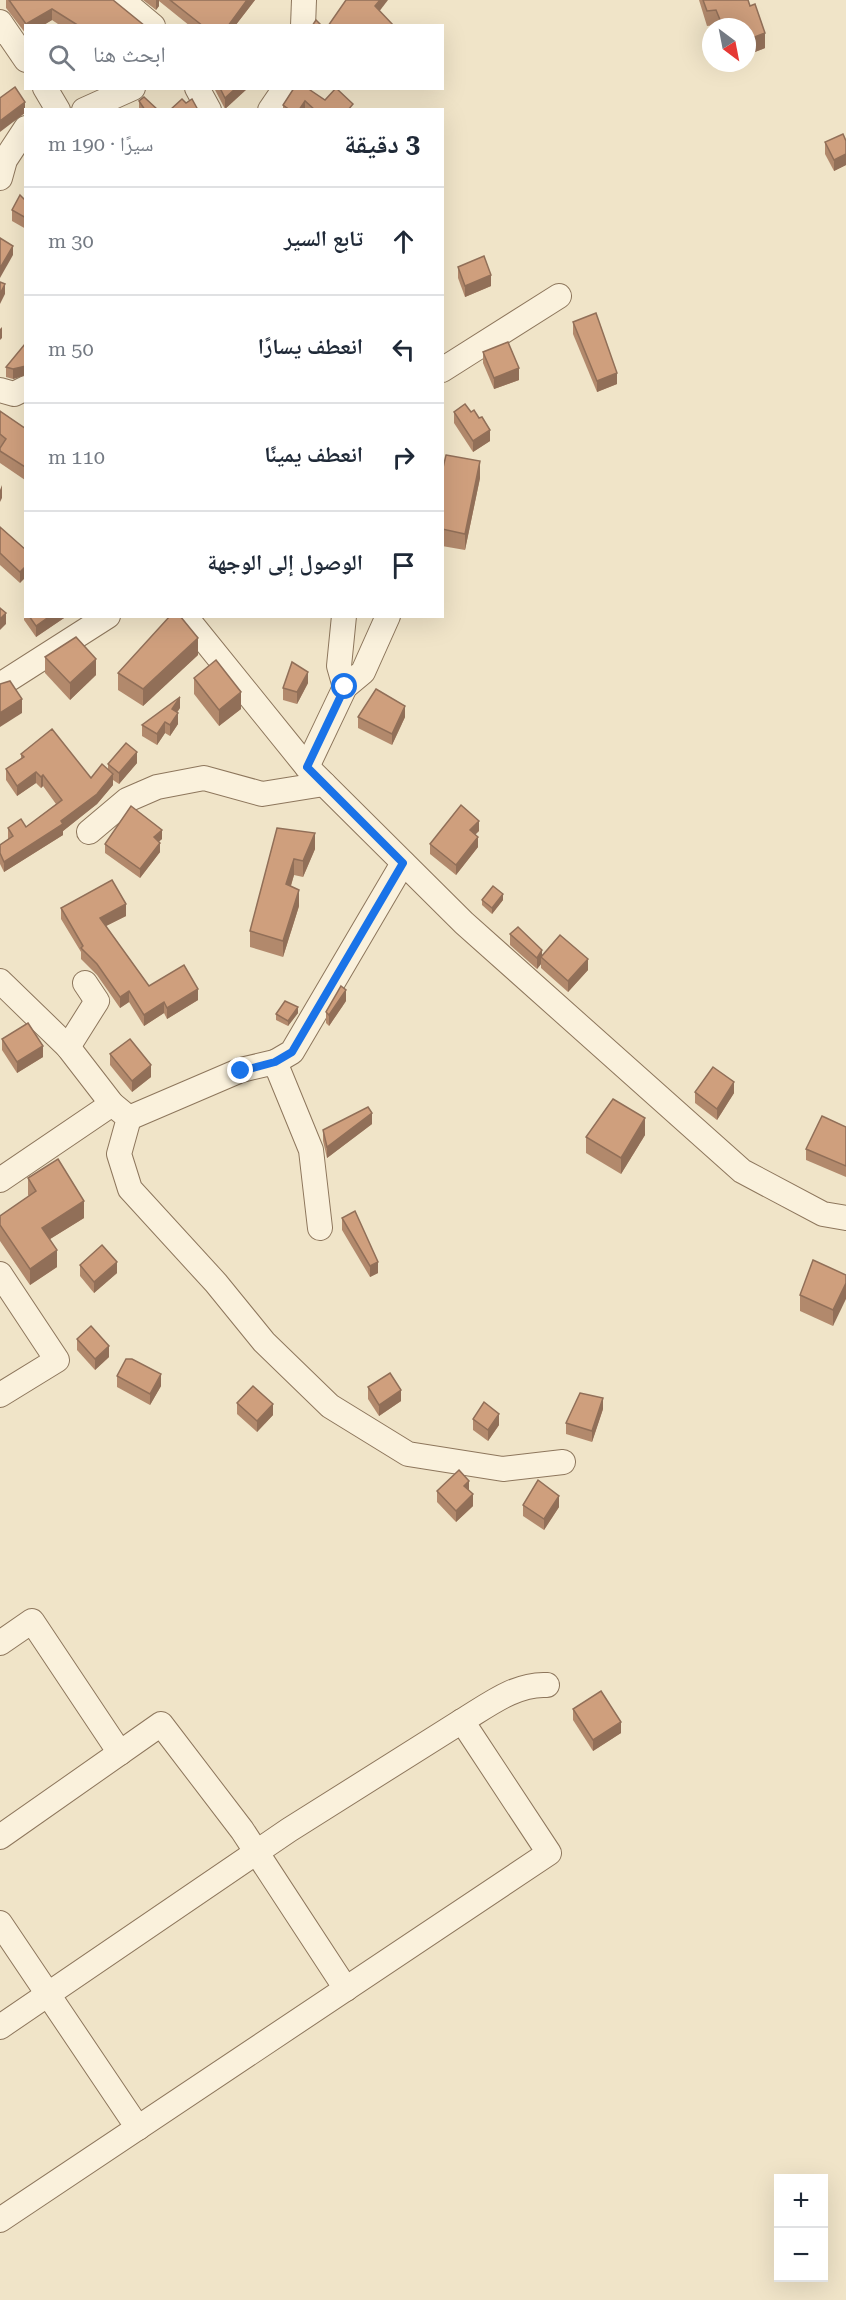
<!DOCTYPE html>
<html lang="ar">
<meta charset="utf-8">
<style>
:root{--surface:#fff;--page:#f6f6f7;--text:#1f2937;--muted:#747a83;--line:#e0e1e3}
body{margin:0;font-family:"Roboto Serif","Noto Naskh Arabic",serif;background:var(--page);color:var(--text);direction:rtl}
.controls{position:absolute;right:18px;bottom:18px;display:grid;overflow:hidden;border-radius:0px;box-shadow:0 6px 24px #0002}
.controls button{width:54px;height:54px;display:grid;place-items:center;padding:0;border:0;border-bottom:2px solid var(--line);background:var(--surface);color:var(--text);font:30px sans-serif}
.compass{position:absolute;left:702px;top:18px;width:54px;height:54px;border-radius:50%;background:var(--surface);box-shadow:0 6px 24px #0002;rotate:148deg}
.stop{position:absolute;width:18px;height:18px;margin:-14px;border:4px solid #1a73e8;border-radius:50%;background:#fff}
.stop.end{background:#1a73e8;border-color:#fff;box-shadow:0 2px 6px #0008}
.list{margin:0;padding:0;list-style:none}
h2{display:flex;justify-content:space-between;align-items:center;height:78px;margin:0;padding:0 24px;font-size:26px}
h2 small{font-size:20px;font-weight:400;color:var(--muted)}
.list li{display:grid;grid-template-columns:39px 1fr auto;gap:18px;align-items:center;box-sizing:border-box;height:108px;padding:0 24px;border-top:2px solid var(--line)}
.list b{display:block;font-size:22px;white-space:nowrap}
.list em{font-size:20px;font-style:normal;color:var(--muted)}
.icon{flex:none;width:33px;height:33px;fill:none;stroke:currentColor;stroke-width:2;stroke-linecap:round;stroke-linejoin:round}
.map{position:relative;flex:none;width:846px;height:2300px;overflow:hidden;direction:ltr}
.search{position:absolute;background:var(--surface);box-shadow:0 6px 24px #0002;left:24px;top:24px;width:420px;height:66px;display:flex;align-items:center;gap:15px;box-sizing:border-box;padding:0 21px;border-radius:0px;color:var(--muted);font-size:22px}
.panel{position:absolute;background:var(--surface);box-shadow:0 6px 24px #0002;left:24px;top:108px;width:420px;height:510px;border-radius:0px;direction:rtl}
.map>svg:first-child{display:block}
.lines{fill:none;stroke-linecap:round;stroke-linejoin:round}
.minor-casing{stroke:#8d765c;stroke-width:26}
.minor{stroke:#faf1dc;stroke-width:24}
.wall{fill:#b2896c}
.shaded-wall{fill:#916f58}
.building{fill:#cf9f7d;stroke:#916f58;stroke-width:1.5}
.route{stroke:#1a73e8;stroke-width:8}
</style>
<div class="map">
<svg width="846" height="2300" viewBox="0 0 846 2300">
<rect width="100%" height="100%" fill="#f0e4c8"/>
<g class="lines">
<g class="minor-casing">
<g id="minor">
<path d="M122,0L153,26"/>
<path d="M0,22L26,60"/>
<path d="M303,26L304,0"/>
<path d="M45,88L58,110"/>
<path d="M197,88L209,110"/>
<path d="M84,110L133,88"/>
<path d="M270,110L285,88"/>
<path d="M0,178L5,160L26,128"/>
<path d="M442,370L559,296"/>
<path d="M0,390L14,394L26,388"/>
<path d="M185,616L307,767L464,923L742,1171L823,1214L846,1218"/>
<path d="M344,616L339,666L345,687"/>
<path d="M0,685L108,616"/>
<path d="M307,767L345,687L363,672L388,616"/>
<path d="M89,832L127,800L157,787L204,778L262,794L324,784"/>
<path d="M0,981L68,1047L112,1104L129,1118L119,1154L130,1189L216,1283L264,1342L330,1406L408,1454L503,1469L563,1462"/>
<path d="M68,1047L97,1001L85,983"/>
<path d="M275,1062L292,1052L403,863"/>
<path d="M129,1118L241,1070L275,1062L311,1150L320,1228"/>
<path d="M0,1180L112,1104"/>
<path d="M0,1274L57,1360L0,1395"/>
<path d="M0,1643L32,1621L120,1753"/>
<path d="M462,1721C487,1706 516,1683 547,1685"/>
<path d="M0,1837L161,1724L242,1830L346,1989"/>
<path d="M0,1923L138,2128"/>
<path d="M0,2027L289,1830L462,1721L549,1853L0,2220"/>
</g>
</g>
<use href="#minor" class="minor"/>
</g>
<g class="wall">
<path d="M6,0H113L145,26H61L52,20L42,26H26V34L6,8Z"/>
<path d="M143,0H255L235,26H190L159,1V6L156,10Z"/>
<path d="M699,0H748L765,48L747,55V27H717L716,25L707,26Z"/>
<path d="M214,88H248L225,109Z"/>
<path d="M294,88L325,100L353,110H283V105Z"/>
<path d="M139,101L158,110H139Z"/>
<path d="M846,141V165L834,171L825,154V142Z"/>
<path d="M26,201V229L12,221V210Z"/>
<path d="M458,267L491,286L465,297L458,278Z"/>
<path d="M573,322L617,384L597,392L573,334Z"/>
<path d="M26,344V375L13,379L6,377V367Z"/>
<path d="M483,352L519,380L494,389L483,363Z"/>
<path d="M0,411L26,429L25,480L0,463Z"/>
<path d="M454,412L490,441L473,452L454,423Z"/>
<path d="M442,472L480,478L465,550L442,546Z"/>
<path d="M0,527L26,550L20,583L0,565Z"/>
<path d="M26,608V616H67L36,637L24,620V609Z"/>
<path d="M198,655L143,706L118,690V673Z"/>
<path d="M45,657L96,675L70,700L45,673Z"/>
<path d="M194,678L241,709L219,726L194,694Z"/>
<path d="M308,683L297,704L283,700V688Z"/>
<path d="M180,708L177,712L178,724L170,736L165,733L157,745L142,736V725Z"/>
<path d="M358,717H405L392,745L358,728Z"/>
<path d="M21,754L91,778L108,770V764L137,763L119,784L113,780V785L97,804L63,831V835L4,872L0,864V845L8,839V828L26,827L56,804L43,786L41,788L36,783L17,796L6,780V769L21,758Z"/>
<path d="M277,828L315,849L303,877L294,875L291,886L299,906L283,957L250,947V931Z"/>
<path d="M479,831L475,834L478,847L456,875L430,854V844Z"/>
<path d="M162,839L159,841L160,852L140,878L105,853V844Z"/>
<path d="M482,900H503L492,914L482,905Z"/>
<path d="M61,908L126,916L106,926L149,986L198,1000L167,1019L164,1013L144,1026L129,1002L120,1008L97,975L81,959V952L61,919Z"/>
<path d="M510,934L542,956L588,970L568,992L541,968V964L537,969L510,945Z"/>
<path d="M346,1001L329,1026L326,1023V1012Z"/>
<path d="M298,1013L288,1026L276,1020V1014Z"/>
<path d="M2,1039L43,1057L17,1073L2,1050Z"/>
<path d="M110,1054L151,1077L132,1092L110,1065Z"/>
<path d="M695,1092L734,1093L717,1120L695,1103Z"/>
<path d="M372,1124L327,1158L323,1141V1130Z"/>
<path d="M846,1127V1177L806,1160V1149Z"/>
<path d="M645,1135L621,1174L586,1153V1137Z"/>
<path d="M28,1178L84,1218L50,1239L57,1267L30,1285L0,1241V1216L29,1196L28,1195Z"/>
<path d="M342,1218L378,1273L370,1277L342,1230Z"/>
<path d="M80,1265L117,1273L94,1293L80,1276Z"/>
<path d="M846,1275L833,1326L800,1311V1295Z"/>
<path d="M77,1339L109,1357L95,1370L77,1350Z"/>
<path d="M117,1376L161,1386L150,1405L117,1387Z"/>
<path d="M368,1387L401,1401L379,1416L368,1399Z"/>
<path d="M237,1403L273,1415L257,1432L237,1414Z"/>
<path d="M603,1409L592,1442L566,1434V1423Z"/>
<path d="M473,1419L499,1425L488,1441L473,1430Z"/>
<path d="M437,1491H469L473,1506L456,1522L437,1502Z"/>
<path d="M523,1505L559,1507L544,1530L523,1516Z"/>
<path d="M573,1709L621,1733L593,1751L573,1720Z"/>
</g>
<g class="shaded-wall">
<path d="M156,0H159V6L156,10Z"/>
<path d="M247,0H255L235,26H228Z"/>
<path d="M380,0H388L375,17V6Z"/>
<path d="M52,9V20L42,26H26V24Z"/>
<path d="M765,33V48L747,55V40Z"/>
<path d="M236,88H248L225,109V98Z"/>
<path d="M305,101V110H299Z"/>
<path d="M25,102V113L0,132V121Z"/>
<path d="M846,154V165L834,171V160Z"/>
<path d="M13,246V255L0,278V268Z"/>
<path d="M491,275V286L465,297V286Z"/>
<path d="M5,284V294L0,304V294Z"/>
<path d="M2,327V338L0,340V329Z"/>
<path d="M26,366V375L13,379V369Z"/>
<path d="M519,368V380L494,389V378Z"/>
<path d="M617,373V384L597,392V381Z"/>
<path d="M490,430V441L473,452V441Z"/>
<path d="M480,461V478L465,550V534Z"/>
<path d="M2,485V498L0,502V490Z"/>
<path d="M26,566V577L20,583V572Z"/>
<path d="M6,613V624L0,630V619Z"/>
<path d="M50,616H67L36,637V626Z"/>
<path d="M198,638V655L143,706V689Z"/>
<path d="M96,659V675L70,700V683Z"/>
<path d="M308,672V683L297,704V692Z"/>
<path d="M241,692V709L219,726V710Z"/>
<path d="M180,697V708L172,720V709Z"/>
<path d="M22,699V713L0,727V713Z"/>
<path d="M405,706V717L392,745V734Z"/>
<path d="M178,713V724L170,736V725Z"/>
<path d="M165,722V733L157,745V734Z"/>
<path d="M137,752V763L119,784V773Z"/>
<path d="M36,772V783L17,796V786Z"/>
<path d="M113,774V785L97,804L63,831V835L4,872V862L61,821Z"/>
<path d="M43,775V786L41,788V777Z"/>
<path d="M479,821V831L470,840V830Z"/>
<path d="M162,830V839L154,846V837Z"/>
<path d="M315,833V849L303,877V861Z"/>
<path d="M478,837V847L456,875V865Z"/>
<path d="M160,843V852L140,878V869Z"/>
<path d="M294,859V875L286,901V884Z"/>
<path d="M299,890V906L283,957V941Z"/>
<path d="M503,894V900L492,914V908Z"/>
<path d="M126,904V916L100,929V918Z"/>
<path d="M542,950V958L541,957V964L537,969V958Z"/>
<path d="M588,959V970L568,992V981Z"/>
<path d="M198,989V1000L167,1019V1008Z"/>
<path d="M346,990V1001L329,1026V1015Z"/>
<path d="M129,991V1002L120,1008V997Z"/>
<path d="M164,1002V1013L144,1026V1015Z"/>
<path d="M298,1007V1013L288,1026V1021Z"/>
<path d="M43,1046V1057L17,1073V1062Z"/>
<path d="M151,1065V1077L132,1092V1081Z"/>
<path d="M734,1082V1093L717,1120V1109Z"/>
<path d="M372,1113V1124L327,1158V1147Z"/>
<path d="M645,1118V1135L621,1174V1158Z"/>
<path d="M84,1201V1218L42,1244V1228Z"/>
<path d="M57,1250V1267L30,1285V1269Z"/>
<path d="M117,1262V1273L94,1293V1282Z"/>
<path d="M378,1262V1273L370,1277V1266Z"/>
<path d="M846,1283V1299L833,1326V1310Z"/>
<path d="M109,1346V1357L95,1370V1359Z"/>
<path d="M161,1374V1386L150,1405V1394Z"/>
<path d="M401,1390V1401L379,1416V1405Z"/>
<path d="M603,1398V1409L592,1442V1431Z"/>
<path d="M273,1404V1415L257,1432V1421Z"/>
<path d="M499,1414V1425L488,1441V1430Z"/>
<path d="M469,1481V1492L464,1486Z"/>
<path d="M473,1494V1506L456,1522V1511Z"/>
<path d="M559,1496V1507L544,1530V1519Z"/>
<path d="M621,1722V1733L593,1751V1740Z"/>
</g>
<g class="building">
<path d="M9,0H113L145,26H79L52,9L26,24Z"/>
<path d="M170,0H247L228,26H203Z"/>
<path d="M346,0H380L375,6L394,26H328Z"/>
<path d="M703,0H748L750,6L755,4L765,33L747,40V27H723L716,10L707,11Z"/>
<path d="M316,20L322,26H312Z"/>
<path d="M15,87L25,102L0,121V98Z"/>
<path d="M220,88H236L225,98Z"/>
<path d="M294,88H307L325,100L336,88L353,104L348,110H315L305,101L299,110H290L283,105Z"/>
<path d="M144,97L158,110H145L139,101Z"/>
<path d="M182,99L186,103L192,99L198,110H170Z"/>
<path d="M843,134L846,141V154L834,160L825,142Z"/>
<path d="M20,195L26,201V218L12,210Z"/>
<path d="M0,238L13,246L0,268Z"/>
<path d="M484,256L491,275L465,286L458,267Z"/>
<path d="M0,282L5,284L0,294Z"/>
<path d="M596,313L617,373L597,381L573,322Z"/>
<path d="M508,342L519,368L494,378L483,352Z"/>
<path d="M25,344L26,366L13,369L6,367Z"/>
<path d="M465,404L471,412L474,410L479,418L482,417L490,430L473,441L454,412Z"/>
<path d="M0,411L26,429L25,467L0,451V448L6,439L0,434Z"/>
<path d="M446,455L480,461L465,534L442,529V472Z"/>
<path d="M0,527L26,550V566L20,572L0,553Z"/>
<path d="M0,608L6,613L0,619Z"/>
<path d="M29,616H50L36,626Z"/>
<path d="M170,616H180L198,638L143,689L118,673Z"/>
<path d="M76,637L96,659L70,683L45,657Z"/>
<path d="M216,660L241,692L219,710L194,678Z"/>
<path d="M292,662L308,672L297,692L283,688Z"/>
<path d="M10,681L22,699L0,713V684Z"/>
<path d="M376,689L405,706L392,734L358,717Z"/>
<path d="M180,697L172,709L178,713L170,725L165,722L157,734L142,725Z"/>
<path d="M52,729L91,778L102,764L113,774L97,794L61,821L63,824L4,862L0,853V845L13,836L8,828L21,819L26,827L62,800L43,775L41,777L36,772L17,786L6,769L24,757L21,754Z"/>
<path d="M126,743L137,752L119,773L108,764Z"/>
<path d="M461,805L479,821L470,830L478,837L456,865L430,844Z"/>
<path d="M131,806L162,830L154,837L160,843L140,869L105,844Z"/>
<path d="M277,828L315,833L303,861L294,859L286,884L299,890L283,941L250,931Z"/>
<path d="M112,880L126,904L100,918L149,986L184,965L198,989L167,1008L164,1002L144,1015L129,991L120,997L97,964L81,948L83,946L61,908Z"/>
<path d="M493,886L503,894L492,908L482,900Z"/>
<path d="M518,927L542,950L537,958L510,934Z"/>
<path d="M560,935L588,959L568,981L541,957Z"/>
<path d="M341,986L346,990L329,1015L326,1012Z"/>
<path d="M285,1001L298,1007L288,1021L276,1014Z"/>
<path d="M28,1023L43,1046L17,1062L2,1039Z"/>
<path d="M130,1039L151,1065L132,1081L110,1054Z"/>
<path d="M713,1067L734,1082L717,1109L695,1092Z"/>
<path d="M613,1099L645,1118L621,1158L586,1137Z"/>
<path d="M368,1107L372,1113L327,1147L323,1130Z"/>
<path d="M822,1116L846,1127V1166L806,1149Z"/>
<path d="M58,1159L84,1201L42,1228L57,1250L30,1269L0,1225V1216L36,1191L28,1178Z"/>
<path d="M355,1211L378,1262L370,1266L342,1218Z"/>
<path d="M102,1245L117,1262L94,1282L80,1265Z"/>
<path d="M813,1260L846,1275V1283L833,1310L800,1295Z"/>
<path d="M91,1326L109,1346L95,1359L77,1339Z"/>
<path d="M126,1359H132L161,1374L150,1394L117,1376Z"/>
<path d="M390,1373L401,1390L379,1405L368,1387Z"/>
<path d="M253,1386L273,1404L257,1421L237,1403Z"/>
<path d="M580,1393L603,1398L592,1431L566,1423Z"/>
<path d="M484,1402L499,1414L488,1430L473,1419Z"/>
<path d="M459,1470L469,1481L464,1486L473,1494L456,1511L437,1491Z"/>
<path d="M538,1480L559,1496L544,1519L523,1505Z"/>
<path d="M601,1691L621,1722L593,1740L573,1709Z"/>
</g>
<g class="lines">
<path class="route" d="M241,1071L275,1062L292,1052L403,863L307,767L345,687"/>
</g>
</svg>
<div class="controls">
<button>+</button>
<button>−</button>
</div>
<svg class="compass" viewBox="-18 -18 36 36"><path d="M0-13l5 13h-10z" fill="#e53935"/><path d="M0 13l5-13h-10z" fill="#747a83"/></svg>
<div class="stop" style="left:345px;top:687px"></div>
<div class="stop end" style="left:241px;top:1071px"></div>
<div class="search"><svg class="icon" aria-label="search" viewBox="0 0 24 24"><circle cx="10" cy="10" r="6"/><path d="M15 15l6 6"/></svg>ابحث هنا</div>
<section class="panel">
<h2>3 دقيقة<small>سيرًا · 190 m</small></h2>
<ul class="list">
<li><svg class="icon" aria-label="ahead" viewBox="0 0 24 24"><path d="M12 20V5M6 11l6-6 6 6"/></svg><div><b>تابع السير</b></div><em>30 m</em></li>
<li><svg class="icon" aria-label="left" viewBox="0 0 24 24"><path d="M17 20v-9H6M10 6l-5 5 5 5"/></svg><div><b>انعطف يسارًا</b></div><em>50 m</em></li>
<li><svg class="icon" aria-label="right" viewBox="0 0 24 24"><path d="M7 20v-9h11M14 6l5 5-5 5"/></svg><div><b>انعطف يمينًا</b></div><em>110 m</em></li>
<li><svg class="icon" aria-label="arrive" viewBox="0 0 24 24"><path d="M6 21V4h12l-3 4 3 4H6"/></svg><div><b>الوصول إلى الوجهة</b></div></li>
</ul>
</section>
</div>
